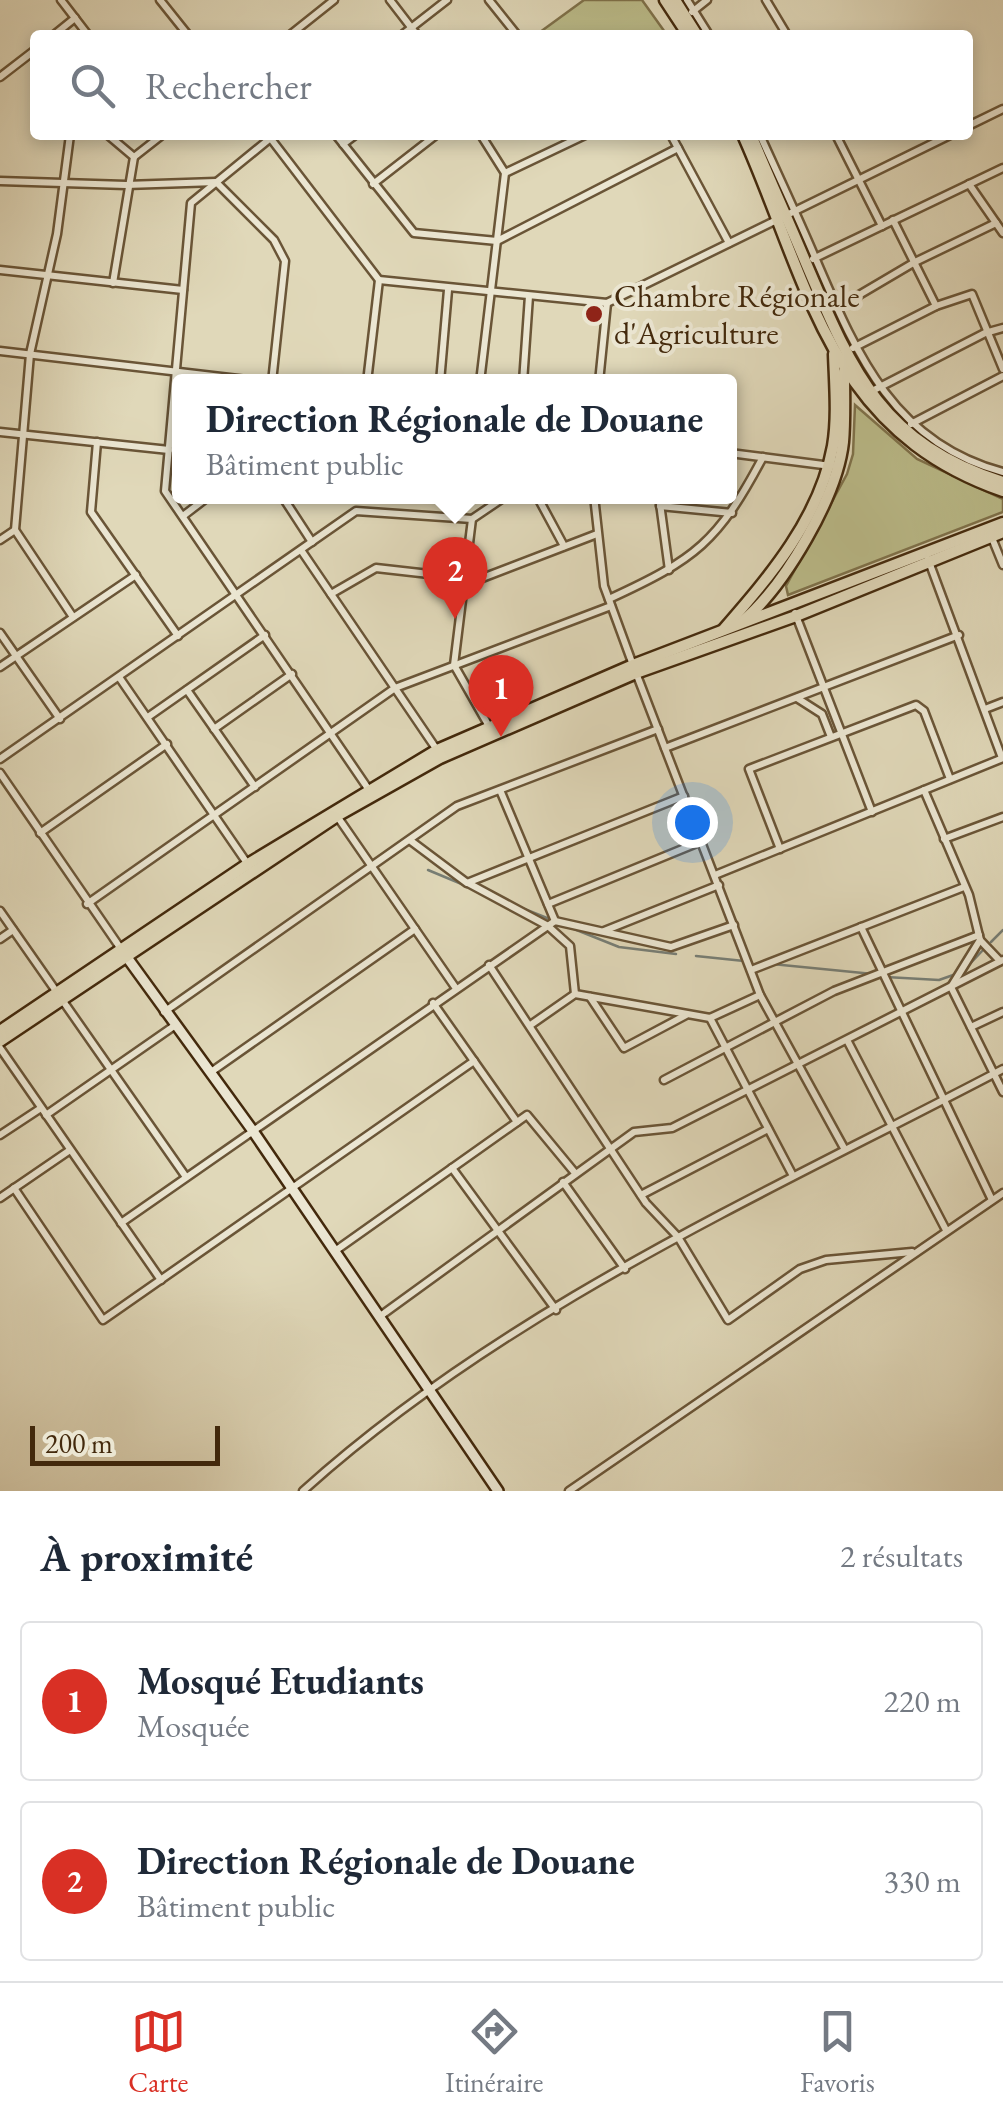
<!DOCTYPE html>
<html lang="fr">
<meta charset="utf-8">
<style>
:root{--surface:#fff;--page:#f6f6f7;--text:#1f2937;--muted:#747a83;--line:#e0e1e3;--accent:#d93025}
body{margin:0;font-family:"EB Garamond",serif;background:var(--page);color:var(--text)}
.scale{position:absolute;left:30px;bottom:25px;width:190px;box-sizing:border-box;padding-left:10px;border:5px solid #43290c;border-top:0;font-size:28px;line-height:35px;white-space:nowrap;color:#43290c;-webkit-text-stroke:8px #ebe6d2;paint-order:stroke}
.you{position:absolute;left:692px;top:822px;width:35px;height:35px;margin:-25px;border:8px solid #fff;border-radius:50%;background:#1a73e8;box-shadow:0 0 0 15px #1a73e833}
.badge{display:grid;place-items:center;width:65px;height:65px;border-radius:50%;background:var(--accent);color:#fff;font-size:32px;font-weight:700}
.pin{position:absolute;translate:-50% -82px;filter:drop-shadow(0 2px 5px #0008)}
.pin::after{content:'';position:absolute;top:52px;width:35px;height:30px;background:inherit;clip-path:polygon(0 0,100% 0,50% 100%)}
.popup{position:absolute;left:172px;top:374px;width:565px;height:130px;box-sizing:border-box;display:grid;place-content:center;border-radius:10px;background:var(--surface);filter:drop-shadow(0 2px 8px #0005);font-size:32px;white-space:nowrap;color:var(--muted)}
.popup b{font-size:38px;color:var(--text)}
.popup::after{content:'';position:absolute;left:50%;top:100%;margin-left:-20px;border:20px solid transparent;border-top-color:var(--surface)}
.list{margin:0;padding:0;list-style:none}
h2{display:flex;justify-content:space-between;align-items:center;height:130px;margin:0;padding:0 40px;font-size:42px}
h2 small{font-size:32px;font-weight:400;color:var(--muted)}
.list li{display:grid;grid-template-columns:65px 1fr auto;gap:30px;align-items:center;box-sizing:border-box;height:160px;margin:0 20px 20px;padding:0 20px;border:2px solid var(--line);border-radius:10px}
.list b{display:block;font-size:38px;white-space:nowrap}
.list p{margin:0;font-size:32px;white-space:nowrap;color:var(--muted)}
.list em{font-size:32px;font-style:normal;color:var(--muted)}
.icon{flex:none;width:55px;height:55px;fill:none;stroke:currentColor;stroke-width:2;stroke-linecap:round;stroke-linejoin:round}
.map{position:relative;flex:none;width:1003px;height:1491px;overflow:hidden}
.search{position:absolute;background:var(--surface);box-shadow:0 5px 15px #0003;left:30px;right:30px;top:30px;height:110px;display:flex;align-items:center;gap:25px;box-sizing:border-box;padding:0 35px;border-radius:10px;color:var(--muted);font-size:38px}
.sheet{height:490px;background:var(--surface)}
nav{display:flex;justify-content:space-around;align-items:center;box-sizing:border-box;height:140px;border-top:2px solid var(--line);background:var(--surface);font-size:28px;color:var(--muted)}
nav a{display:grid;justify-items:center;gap:5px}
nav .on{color:var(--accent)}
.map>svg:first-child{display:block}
.green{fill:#bbbc8a;stroke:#7f724b;stroke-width:2.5}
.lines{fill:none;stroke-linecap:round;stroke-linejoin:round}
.stream{stroke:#777e75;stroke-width:2.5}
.street-casing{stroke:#6a5537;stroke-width:11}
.secondary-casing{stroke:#43290c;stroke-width:14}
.primary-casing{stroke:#43290c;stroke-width:15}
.street{stroke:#ebe6d2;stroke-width:6}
.secondary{stroke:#ebe6d2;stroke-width:9}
.primary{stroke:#e0d8b9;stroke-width:10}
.poi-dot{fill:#8f2418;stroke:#ebe6d2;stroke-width:4}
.labels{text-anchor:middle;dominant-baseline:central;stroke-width:8;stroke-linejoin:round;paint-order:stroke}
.poi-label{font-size:32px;fill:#43290c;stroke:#ebe6d2;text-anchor:start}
</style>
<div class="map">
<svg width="1003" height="1491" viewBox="0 0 1003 1491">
<rect width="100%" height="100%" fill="#e0d8b9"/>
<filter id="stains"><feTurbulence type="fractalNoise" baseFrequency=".002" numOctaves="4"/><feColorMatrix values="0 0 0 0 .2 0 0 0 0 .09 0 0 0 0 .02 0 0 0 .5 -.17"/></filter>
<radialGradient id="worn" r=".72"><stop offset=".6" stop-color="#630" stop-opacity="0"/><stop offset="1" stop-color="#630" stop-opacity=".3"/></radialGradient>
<g class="green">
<path d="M584,0H642L667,35H536Z"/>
<path d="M855,405L917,459L1003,499V512L788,595L786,586L847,474L853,454Z"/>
</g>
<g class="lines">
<g class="stream">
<path d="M428,870L464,885"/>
<path d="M522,908L552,920"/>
<path d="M569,927L619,947L676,954"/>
<path d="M991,942L1003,930"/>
<path d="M696,956L744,961"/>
<path d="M772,964L873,974"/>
<path d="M967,967L984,949"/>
<path d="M886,977L939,980L956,974"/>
</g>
<g class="street-casing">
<g id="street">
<path d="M61,0L88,35"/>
<path d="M160,0L188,35"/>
<path d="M390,0L417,35"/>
<path d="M489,0L517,35"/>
<path d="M687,0L709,35"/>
<path d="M766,0L787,35"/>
<path d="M692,12L707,0"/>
<path d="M54,35L75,18"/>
<path d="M290,35L334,0"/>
<path d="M402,35L447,0"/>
<path d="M0,77L35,50"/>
<path d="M968,126L1003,109"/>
<path d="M70,135L57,234L30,354L15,530L73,617"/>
<path d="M108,135L134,157L113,283"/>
<path d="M268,135L379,280L607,303L950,135"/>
<path d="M336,135L414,233L497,241L678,148"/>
<path d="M671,135L729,243"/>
<path d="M760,135C779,177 799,219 817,262C857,355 894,443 1003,472"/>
<path d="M836,135L882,226"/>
<path d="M273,136L191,203L165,491L369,790"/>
<path d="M343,144L355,135"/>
<path d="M134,157L162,135"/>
<path d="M505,173L585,135"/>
<path d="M0,181L126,185L216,182L274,240L285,261L272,382"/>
<path d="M373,184L436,135"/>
<path d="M969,184L1003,233"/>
<path d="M893,220L936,306"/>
<path d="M813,259L1003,168"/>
<path d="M0,270L183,290"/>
<path d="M837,308L915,262L996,223"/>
<path d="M853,348L936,306L972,294L1003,369"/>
<path d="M0,351L265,382"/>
<path d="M367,382L379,280"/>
<path d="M440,382L448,290"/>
<path d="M480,382L505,173L481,135"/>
<path d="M523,382L529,296"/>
<path d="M599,382L607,303"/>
<path d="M876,389L985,333L1003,328"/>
<path d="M911,424L1003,376"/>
<path d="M0,432L169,450"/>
<path d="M97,442L91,512L178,636"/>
<path d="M730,453L831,466"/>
<path d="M282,496L312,542"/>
<path d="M537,496L564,546"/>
<path d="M594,496L604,586L633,665L760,995L844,1148"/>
<path d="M659,496L669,570"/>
<path d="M660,506L732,513"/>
<path d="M183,516L209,496"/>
<path d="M472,519L454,665L490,728"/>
<path d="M990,533L1003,565"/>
<path d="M0,540L15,530"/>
<path d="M301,550L437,750"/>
<path d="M928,559L1002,758"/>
<path d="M331,594L376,568L438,575L464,585L597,534"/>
<path d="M609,599C696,559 718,542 763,457"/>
<path d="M795,613L872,812"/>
<path d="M0,633L60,719"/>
<path d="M0,667L136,575"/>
<path d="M119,677L249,866"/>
<path d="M187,690L255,787"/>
<path d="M797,698L822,714L831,737"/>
<path d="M985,709L1003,702"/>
<path d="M148,717L265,635"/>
<path d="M214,729L292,674"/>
<path d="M665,748L959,635"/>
<path d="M0,759L356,511L472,519L506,496"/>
<path d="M0,773L121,949"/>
<path d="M500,790L555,921"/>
<path d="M924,790L969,895L980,940L951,987L1003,1092"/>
<path d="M337,816L455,987"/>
<path d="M40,833L167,744"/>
<path d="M944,839L1003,817"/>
<path d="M411,841L467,883L684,796"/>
<path d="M780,849L749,769L916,705L924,711L950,779"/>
<path d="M715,875L1003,758"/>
<path d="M468,883L548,926L570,946L575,994"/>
<path d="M87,904L395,688L611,606"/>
<path d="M548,904L702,841"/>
<path d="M0,911L186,1177"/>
<path d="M861,927L992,1200"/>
<path d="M604,931L719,885"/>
<path d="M0,939L13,930"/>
<path d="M980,940L1000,961"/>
<path d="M489,965L646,1203L678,1237L728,1320L800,1269L826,1260L912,1252"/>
<path d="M751,970L964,887"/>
<path d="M590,997L624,1048L686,1015"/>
<path d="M433,1003L517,1122"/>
<path d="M164,1012L457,806L658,729"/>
<path d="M710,1018L792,1174"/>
<path d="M532,1024L575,994L710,1018L760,995"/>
<path d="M971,1027L1003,1012"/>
<path d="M847,1040L946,1230"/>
<path d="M0,1048L161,1280"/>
<path d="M211,1072L415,929"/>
<path d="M664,1080L834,991L979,935"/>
<path d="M46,1115L174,1026"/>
<path d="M0,1135L41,1108"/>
<path d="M452,1168L556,1310"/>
<path d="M563,1182L625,1269"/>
<path d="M14,1188L103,1320L474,1061"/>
<path d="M641,1195L768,1129"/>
<path d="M0,1198L70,1150"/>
<path d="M121,1223L555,921L671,947L734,925"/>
<path d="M335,1251L527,1115L575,1173"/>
<path d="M379,1317L634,1132L672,1128L1003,960"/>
<path d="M303,1491C506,1308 763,1195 1003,1069"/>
<path d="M569,1491L1003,1193"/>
</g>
</g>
<g class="secondary-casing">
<path id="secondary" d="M126,956L253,1131L498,1491"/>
</g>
<g class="primary-casing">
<g id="primary">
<path d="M665,0L688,35"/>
<path d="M675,0L697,35"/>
<path d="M743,135C810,285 828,430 1003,491"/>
<path d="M751,135C769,178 788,220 806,263C852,371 881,443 1003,482"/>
<path d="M743,621C785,585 837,497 843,442C845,419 844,395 844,372"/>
<path d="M724,629C770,576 820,518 833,446C838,417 835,384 834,354"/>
<path d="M0,1031L248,864L437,750L633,665L1003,523"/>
<path d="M0,1041L337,816L440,758L636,673L796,616L1003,532"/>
</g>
</g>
<use href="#street" class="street"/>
<use href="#secondary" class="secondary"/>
<use href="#primary" class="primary"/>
</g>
<circle class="poi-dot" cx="594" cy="314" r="10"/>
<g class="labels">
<g class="poi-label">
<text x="614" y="296">Chambre Régionale<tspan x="614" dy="37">d'Agriculture</tspan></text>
</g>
</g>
<rect width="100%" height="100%" filter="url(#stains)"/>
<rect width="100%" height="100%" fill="url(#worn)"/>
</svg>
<div class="scale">200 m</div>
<div class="you"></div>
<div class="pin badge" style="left:501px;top:737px">1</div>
<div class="pin badge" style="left:455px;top:619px">2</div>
<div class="popup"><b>Direction Régionale de Douane</b>Bâtiment public</div>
<div class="search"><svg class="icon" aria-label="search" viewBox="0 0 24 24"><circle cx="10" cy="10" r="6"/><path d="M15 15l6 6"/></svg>Rechercher</div>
</div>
<section class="sheet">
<h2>À proximité<small>2 résultats</small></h2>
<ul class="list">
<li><span class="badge">1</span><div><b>Mosqué Etudiants</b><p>Mosquée</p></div><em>220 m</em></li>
<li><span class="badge">2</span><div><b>Direction Régionale de Douane</b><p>Bâtiment public</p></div><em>330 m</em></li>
</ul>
</section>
<nav>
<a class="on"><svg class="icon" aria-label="map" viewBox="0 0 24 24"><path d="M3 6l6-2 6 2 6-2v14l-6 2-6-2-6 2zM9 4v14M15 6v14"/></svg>Carte</a>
<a><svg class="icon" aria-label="directions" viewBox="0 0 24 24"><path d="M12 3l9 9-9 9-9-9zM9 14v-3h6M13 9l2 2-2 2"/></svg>Itinéraire</a>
<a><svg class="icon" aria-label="saved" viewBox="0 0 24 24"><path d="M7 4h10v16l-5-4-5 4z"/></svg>Favoris</a>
</nav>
